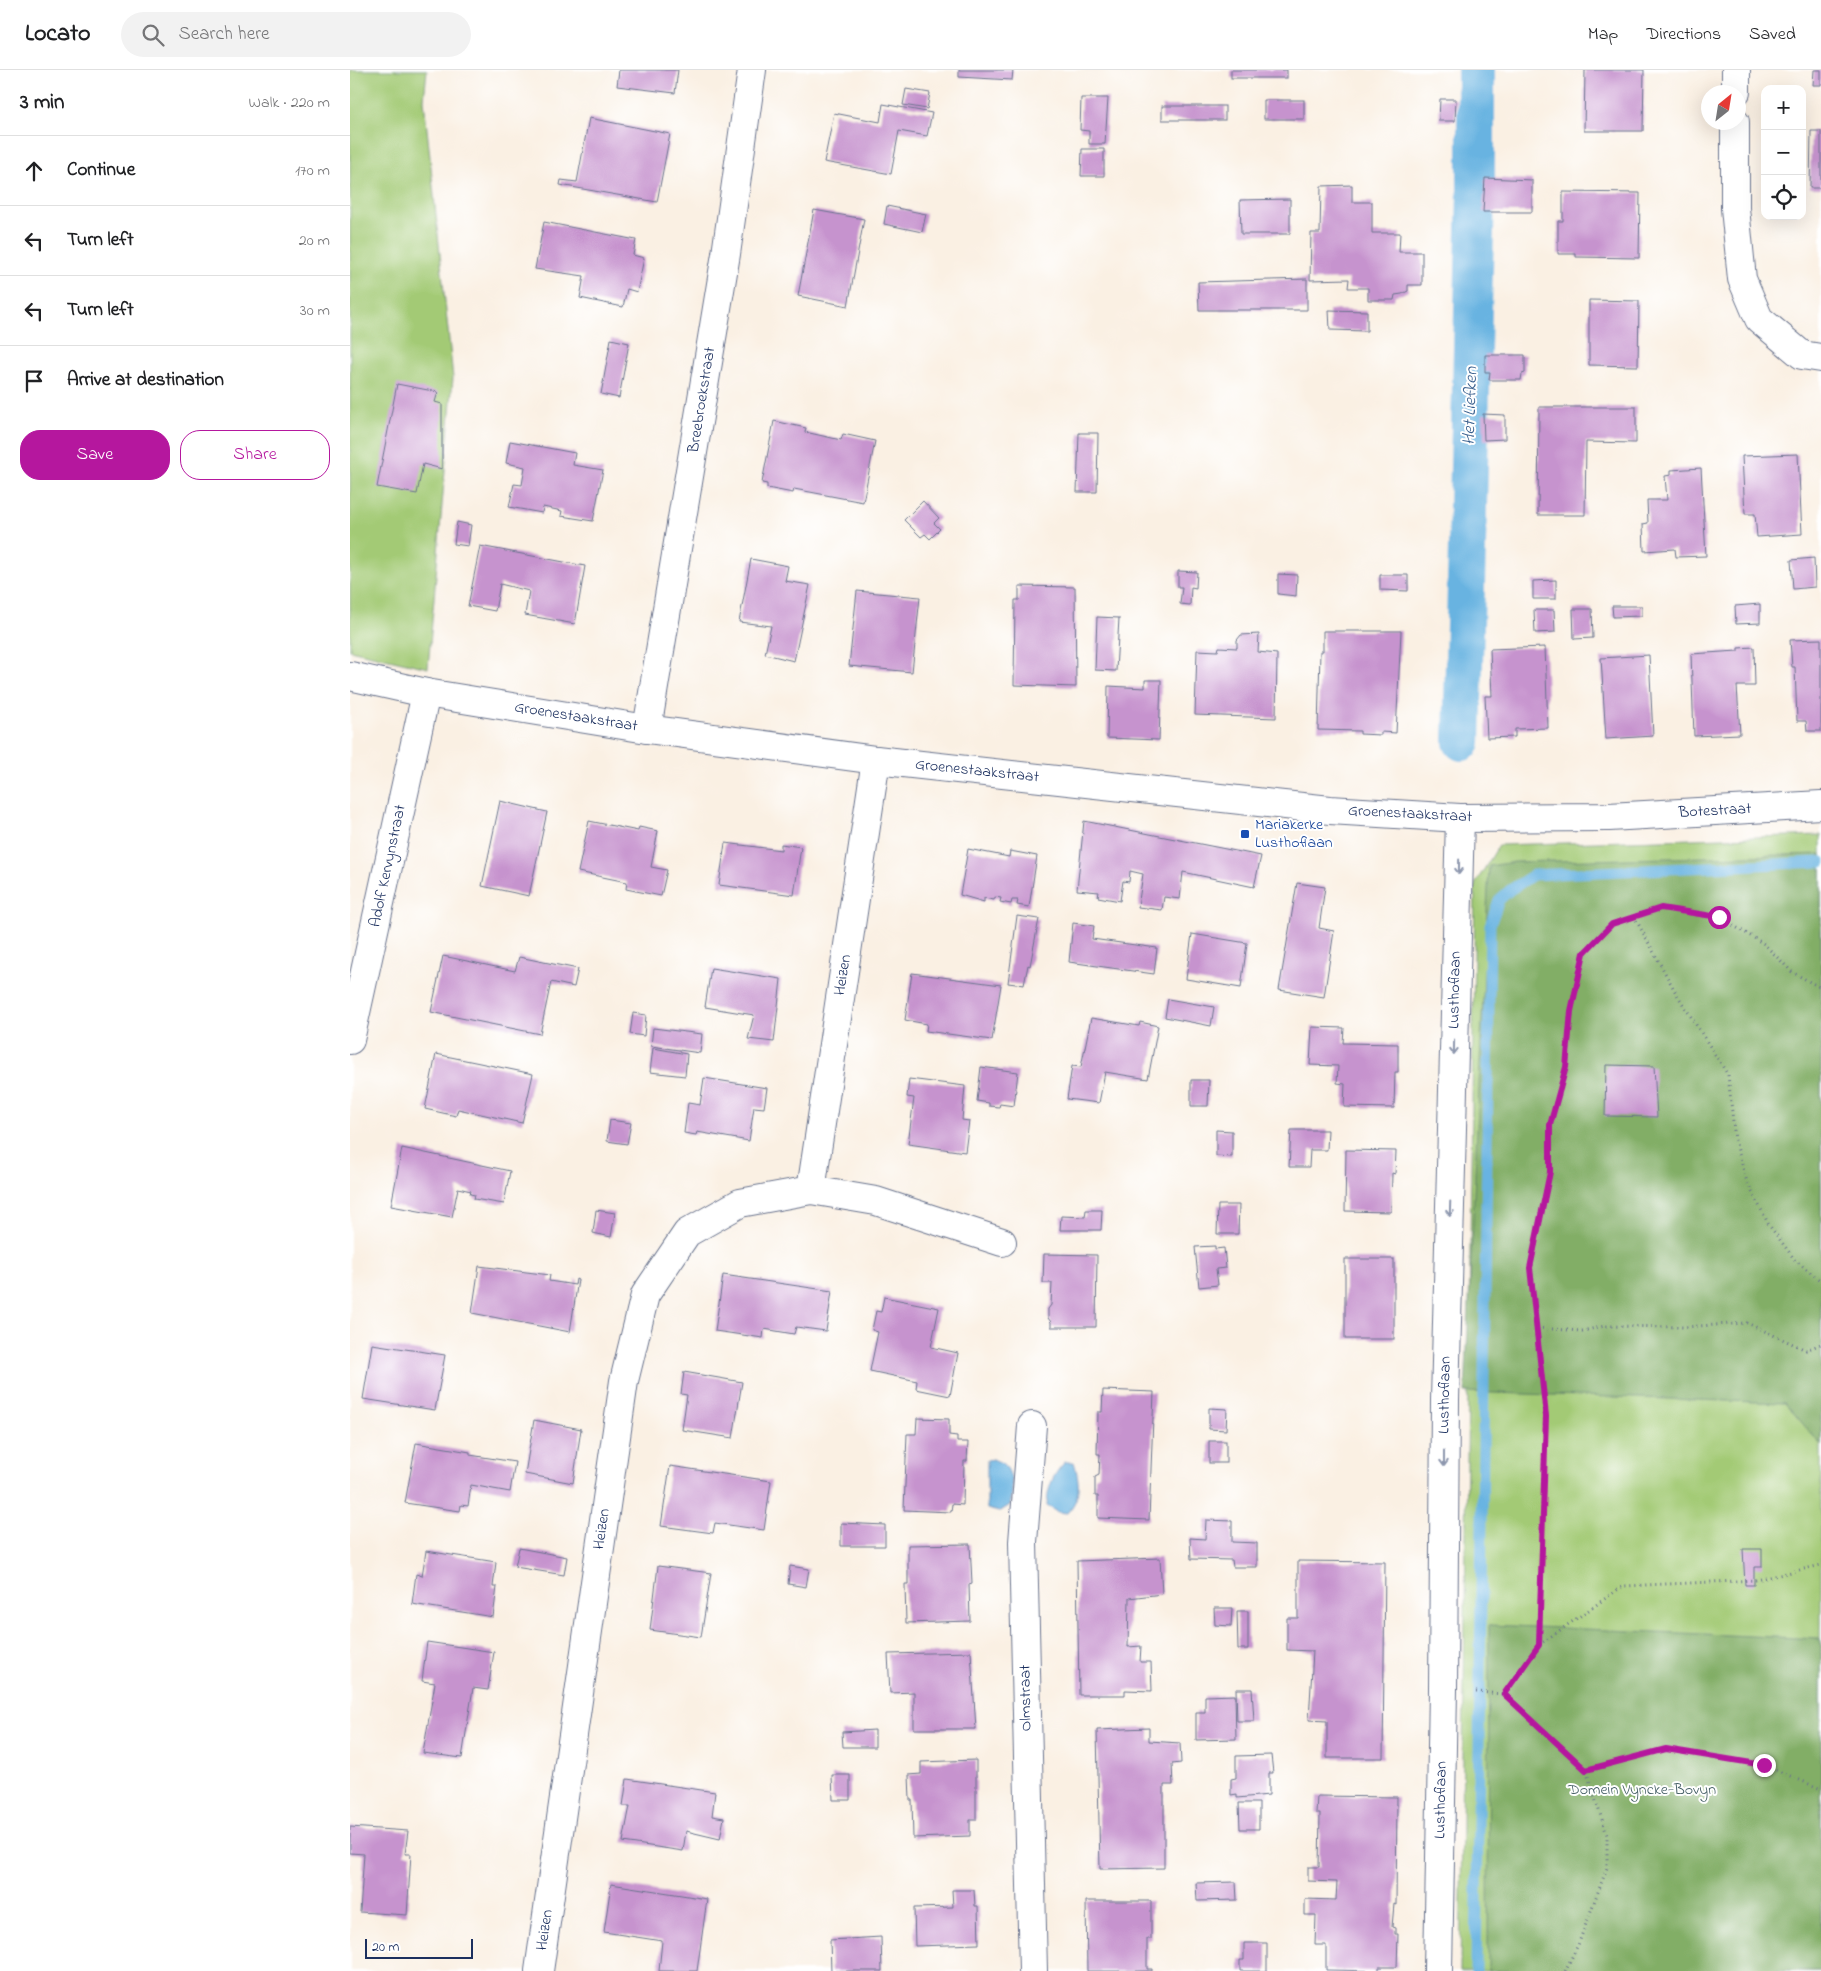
<!DOCTYPE html>
<meta charset="utf-8">
<style>
:root{--surface:#fff;--page:#f2f2f2;--text:#202124;--muted:#757577;--line:#e0e0e0;--accent:#b5179e}
body{margin:0;font-family:"Indie Flower",sans-serif;background:var(--page);color:var(--text)}
.controls{position:absolute;right:15px;top:15px;display:grid;overflow:hidden;border-radius:10px;box-shadow:0 5px 20px #0002}
.controls button{width:45px;height:45px;display:grid;place-items:center;padding:0;border:0;border-bottom:1px solid var(--line);background:var(--surface);color:var(--text);font:25px sans-serif}
.compass{position:absolute;left:1351px;top:15px;width:45px;height:45px;border-radius:50%;background:var(--surface);box-shadow:0 5px 20px #0002;rotate:30deg}
.scale{position:absolute;left:15px;bottom:12px;width:108px;box-sizing:border-box;padding-left:5px;border:2px solid #1b2f5e;border-top:0;font-size:14px;line-height:18px;white-space:nowrap;color:#1b2f5e;-webkit-text-stroke:4px #fff;paint-order:stroke}
.stop{position:absolute;width:15px;height:15px;margin:-11px;border:4px solid #b5179e;border-radius:50%;background:#fff}
.stop.end{background:#b5179e;border-color:#fff;box-shadow:0 1px 5px #0008}
.list{margin:0;padding:0;list-style:none}
h2{display:flex;justify-content:space-between;align-items:center;height:65px;margin:0;padding:0 20px;font-size:21px}
h2 small{font-size:16px;font-weight:400;color:var(--muted)}
.list li{display:grid;grid-template-columns:32px 1fr auto;gap:15px;align-items:center;box-sizing:border-box;height:70px;padding:0 20px;border-top:1px solid var(--line)}
.list b{display:block;font-size:19px;white-space:nowrap}
.list em{font-size:16px;font-style:normal;color:var(--muted)}
.actions{display:flex;gap:10px;padding:15px 20px}
.actions a{flex:1;padding:11px 0;border:1px solid var(--accent);border-radius:20px;text-align:center;font-size:18px;color:var(--accent)}
.actions .main{background:var(--accent);color:#fff}
.icon{flex:none;width:28px;height:28px;fill:none;stroke:currentColor;stroke-width:2;stroke-linecap:round;stroke-linejoin:round}
.map{position:relative;flex:none;width:1471px;height:1901px;overflow:hidden}
header{display:flex;align-items:center;gap:30px;box-sizing:border-box;height:70px;padding:0 25px;background:var(--surface);border-bottom:1px solid var(--line)}
header strong{font-size:24px}
nav{display:flex;gap:28px;margin-inline-start:auto;font-size:18px}
.search{width:350px;height:45px;background:var(--page);display:flex;align-items:center;gap:12px;box-sizing:border-box;padding:0 18px;border-radius:28px;color:var(--muted);font-size:19px}
main{display:flex}
aside{flex:1;background:var(--surface)}
.map>svg:first-child{display:block}
.green{fill:#a3ca75;stroke:#5f7c6a}
.forest{fill:#82ae66;stroke:#4e6e62}
.water{fill:#68b3e1;stroke:#4271a0}
.lines{fill:none;stroke-linecap:round;stroke-linejoin:round}
.stream{stroke:#68b3e1;stroke-width:11}
.canal{stroke:#68b3e1;stroke-width:38}
.building{fill:#c693ce}
.street-casing{stroke:#69738d;stroke-width:30}
.secondary-casing{stroke:#69738d;stroke-width:30}
.path{stroke:#69738d;stroke-width:3;stroke-dasharray:1 4;stroke-linecap:butt}
.street{stroke:#fff;stroke-width:28}
.secondary{stroke:#fff;stroke-width:28}
.oneway{stroke:#8d97ae}
.route{stroke:#b5179e;stroke-width:6}
.transit-dot{fill:#1a4fb4;stroke:#fff;stroke-width:2}
.labels{text-anchor:middle;dominant-baseline:central;stroke-width:4;stroke-linejoin:round;paint-order:stroke}
.street-label{font-size:16px;fill:#1b2f5e;stroke:#fff}
.transit-label{font-size:16px;fill:#164399;stroke:#fff;text-anchor:start}
.park-label{font-size:16px;fill:#445e65;stroke:#fff}
.water-label{font-size:18px;font-style:italic;fill:#365d8c;stroke:#fff}
</style>
<header>
<strong>Locato</strong>
<div class="search"><svg class="icon" aria-label="search" viewBox="0 0 24 24"><circle cx="10" cy="10" r="6"/><path d="M15 15l6 6"/></svg>Search here</div>
<nav><a>Map</a><a>Directions</a><a>Saved</a></nav>
</header>
<main>
<aside>
<h2>3 min<small>Walk · 220 m</small></h2>
<ul class="list">
<li><svg class="icon" aria-label="ahead" viewBox="0 0 24 24"><path d="M12 20V5M6 11l6-6 6 6"/></svg><div><b>Continue</b></div><em>170 m</em></li>
<li><svg class="icon" aria-label="left" viewBox="0 0 24 24"><path d="M17 20v-9H6M10 6l-5 5 5 5"/></svg><div><b>Turn left</b></div><em>20 m</em></li>
<li><svg class="icon" aria-label="left" viewBox="0 0 24 24"><path d="M17 20v-9H6M10 6l-5 5 5 5"/></svg><div><b>Turn left</b></div><em>30 m</em></li>
<li><svg class="icon" aria-label="arrive" viewBox="0 0 24 24"><path d="M6 21V4h12l-3 4 3 4H6"/></svg><div><b>Arrive at destination</b></div></li>
</ul>
<div class="actions"><a class="main">Save</a><a>Share</a></div>
</aside>
<div class="map">
<svg width="1471" height="1901" viewBox="0 0 1471 1901">
<rect width="100%" height="100%" fill="#fff"/>
<filter id="ink" filterUnits="userSpaceOnUse"><feTurbulence type="fractalNoise" baseFrequency=".02" numOctaves="2"/><feDisplacementMap in="SourceGraphic" scale="10" xChannelSelector="R" yChannelSelector="G"/><feConvolveMatrix kernelMatrix="1 2 1 2 8 2 1 2 1" color-interpolation-filters="sRGB"/></filter>
<filter id="wash" filterUnits="userSpaceOnUse"><feTurbulence type="fractalNoise" baseFrequency=".0096" numOctaves="4" result="noise"/><feDisplacementMap in="SourceGraphic" scale="20" xChannelSelector="R" yChannelSelector="G"/><feGaussianBlur stdDeviation="1.12" result="paint"/><feColorMatrix in="noise" values="0 0 0 0 0 0 0 0 0 0 0 0 0 0 0 0 0 1.4 0 .05"/><feComposite in="paint" operator="in"/></filter>
<g filter="url(#wash)">
<rect width="100%" height="100%" fill="#faf0e3"/>
<g class="green">
<path d="M0,0H77L74,30L103,308L78,598L0,580Z"/>
<path d="M1471,765V1901H1110L1125,814L1149,775Z"/>
</g>
<g class="forest">
<path d="M1471,784V1375L1435,1333L1115,1322L1139,796L1165,792Z"/>
<path d="M1139,1555L1471,1569V1901H1138Z"/>
</g>
<g class="water">
<path d="M643,1389C646,1391 652,1392 654,1395C664,1404 663,1424 660,1435L649,1442L637,1439V1390Z"/>
<path d="M715,1392H724C730,1411 731,1429 717,1443L708,1442L697,1436C697,1419 703,1404 715,1392Z"/>
</g>
<g class="lines">
<path class="stream" d="M1126,1901L1140,855L1149,830L1160,820L1183,805L1471,792"/>
<path class="canal" d="M1112,672L1126,122V0"/>
</g>
<g id="blocks">
<g class="building">
<path d="M269,0H328L325,23L267,16Z"/>
<path d="M609,0H663L662,10L609,7Z"/>
<rect x="881" y="0" width="56" height="8"/>
<path d="M1235,0H1294L1293,61H1234Z"/>
<path d="M1464,0H1471V15H1463Z"/>
<path d="M556,19L580,23L577,39L553,35Z"/>
<path d="M731,28H758L755,74H739V61L730,60Z"/>
<path d="M1090,29H1106L1105,51H1089Z"/>
<rect x="914" y="30" width="40" height="19"/>
<path d="M533,34L582,43L577,66L549,61L541,104L474,92L484,43L530,52Z"/>
<rect x="812" y="36" width="63" height="14"/>
<path d="M239,48L320,64L307,132L210,115L211,110L227,112Z"/>
<path d="M1461,61H1471V118H1460Z"/>
<path d="M732,79H754V106H731Z"/>
<path d="M1135,108L1182,110V142H1133Z"/>
<path d="M1002,115V132H1022V163H1050L1049,182H1072V215H1058V221L1052,224L1045,225L1044,230H1018V218H998L999,209L960,210L961,163H970L971,116Z"/>
<path d="M1213,122L1290,123L1289,188L1226,187V184H1208V151H1213Z"/>
<path d="M940,129V164H891L890,130Z"/>
<path d="M537,136L576,144L572,162L534,154Z"/>
<path d="M464,140L514,149L498,236L448,226Z"/>
<path d="M194,152L286,170L283,185L294,188L287,222L277,219L273,237L230,228L234,206L185,199Z"/>
<path d="M957,209V240H849L848,212Z"/>
<path d="M1239,230L1289,231L1288,296L1239,295Z"/>
<path d="M979,240L1017,241V261L980,260Z"/>
<path d="M261,269L279,273L269,328L251,324Z"/>
<path d="M1135,285H1175V303L1172,304L1171,310H1139L1140,302H1135Z"/>
<path d="M47,314L88,322L85,332L92,334V399L73,394L67,424L27,417Z"/>
<path d="M1189,337H1286V373L1236,372L1235,445H1188Z"/>
<path d="M1133,344L1155,345V369L1134,370Z"/>
<path d="M424,351L456,358L455,362L491,370L493,364L525,371L513,432L444,419L443,423L417,418V414L412,413Z"/>
<path d="M729,363H748L747,422H727Z"/>
<path d="M160,371L225,383L223,395L253,400L243,451L211,446L212,441L193,437L192,443L159,437L164,414L172,415L175,397L156,393Z"/>
<path d="M1448,384L1452,464L1407,467L1405,444H1395L1392,386Z"/>
<path d="M1351,398L1356,486L1326,487L1325,479L1294,481L1293,454L1298,453L1297,430H1317L1315,406L1321,405V400Z"/>
<path d="M573,431L589,448L584,453L590,459L580,469L575,464L571,467L554,450Z"/>
<path d="M107,452L121,455L118,476L104,474Z"/>
<path d="M130,476L235,496L225,554L175,545L179,521L150,514L145,541L118,536Z"/>
<path d="M1464,488L1465,517L1443,519L1441,490Z"/>
<path d="M401,489L438,496L435,511L460,515L444,591L415,584L421,556L389,552Z"/>
<path d="M828,501L847,502L846,518L841,517L840,535L830,534L832,517H828Z"/>
<path d="M928,504L947,505L946,526L928,524Z"/>
<path d="M1030,505H1058V521L1030,520Z"/>
<path d="M1206,510V529H1183V511Z"/>
<path d="M669,516L725,517L726,617L664,615L665,530H669Z"/>
<path d="M507,521L570,527L562,602L499,596Z"/>
<path d="M1410,534V553L1386,554L1385,536Z"/>
<path d="M1262,536H1292V546L1263,547Z"/>
<path d="M1223,539H1242L1243,568L1224,569Z"/>
<path d="M1184,540H1204L1205,562L1185,563Z"/>
<path d="M747,547L769,548L766,601L745,600Z"/>
<path d="M973,561H1051L1046,663L1031,662V665L1010,664V661L968,660L970,581H973Z"/>
<path d="M909,564L908,582L927,584L926,648L845,645L847,580L868,581L869,577L887,578V570L891,565Z"/>
<path d="M1471,569V661H1457L1456,651H1447L1445,597H1442L1440,570Z"/>
<path d="M1195,577L1198,658L1165,659V667L1137,668L1135,626H1142L1140,579Z"/>
<path d="M1404,577L1405,616H1387L1390,664L1344,666L1341,584L1388,581V578Z"/>
<path d="M1299,585L1303,666L1256,669L1251,588Z"/>
<path d="M795,610H811L809,670L757,668L758,616L795,618Z"/>
<path d="M150,731L197,742L179,826L132,816Z"/>
<path d="M239,751L288,761L289,757L308,761L301,797L317,800L311,826L276,819L277,812L228,802Z"/>
<path d="M734,751L911,786L904,817L833,802L830,829L814,827L812,840L788,837L793,804L780,801L779,812L773,811L770,831L748,827L749,822L727,820Z"/>
<path d="M375,773L431,780V774L451,777L444,825L369,815Z"/>
<path d="M618,779L659,787L660,781L687,786L679,837L667,835L668,830H662L661,834L650,832L651,828L645,827L644,830L634,828V832L610,825Z"/>
<path d="M947,813L975,817L969,858L984,861L974,927L929,920Z"/>
<path d="M667,846L689,849L680,896L678,895L674,915L658,913Z"/>
<path d="M723,853L744,856L742,869L807,878L804,904L719,892Z"/>
<path d="M842,864L897,873L891,918L836,909Z"/>
<path d="M93,886L165,901L169,887L228,899L224,917L201,912L190,964L81,942Z"/>
<path d="M361,898L431,909L424,972L398,969L404,945L355,937Z"/>
<path d="M562,903L651,915L642,970L576,961L577,954L555,950Z"/>
<path d="M818,929L864,937L861,956L815,947Z"/>
<path d="M283,943L296,945L294,966L280,964Z"/>
<path d="M741,948L789,956L790,952L808,956L798,1009L755,1002L749,1033L717,1029L722,996L731,997Z"/>
<path d="M962,957L994,958L993,973L1048,974V1002H1045L1044,1038L994,1037L995,1014L987,1013L988,996L960,995Z"/>
<path d="M303,958L352,964L350,983L301,976Z"/>
<path d="M303,978L337,984L335,1006L300,1002Z"/>
<path d="M86,984L183,1004L172,1053L108,1039L106,1046L75,1039Z"/>
<path d="M1256,995L1304,996L1307,1047L1255,1046Z"/>
<path d="M631,997L668,1002L664,1036L650,1034L649,1037L639,1036V1033L627,1031Z"/>
<path d="M354,1008L417,1018L414,1038L404,1037L399,1071L347,1062L346,1065L334,1063L338,1033L350,1035Z"/>
<path d="M559,1009L615,1016L612,1050L619,1051L615,1082L558,1074L564,1028L557,1027Z"/>
<path d="M841,1010H859L858,1036H841Z"/>
<path d="M260,1050L281,1053L277,1074L257,1071Z"/>
<path d="M866,1060L882,1061V1087L866,1086Z"/>
<path d="M941,1060H978L977,1080H960L959,1097H939Z"/>
<path d="M52,1078L160,1101L154,1134L124,1129L125,1125L120,1124L121,1121L108,1118L102,1147L41,1136Z"/>
<path d="M996,1080L1046,1081L1045,1104L1042,1103L1041,1142L995,1141Z"/>
<path d="M868,1135H889L888,1164H867Z"/>
<path d="M246,1140L265,1143L261,1167L243,1163Z"/>
<path d="M736,1140H752L751,1160H710L711,1146L735,1147Z"/>
<path d="M865,1176V1179L874,1178L876,1198L866,1199L868,1215L849,1217L845,1177Z"/>
<path d="M694,1184L747,1185L746,1257H701V1252L698,1248V1239L701,1235L702,1213H693Z"/>
<rect x="995" y="1189" width="49" height="80"/>
<path d="M129,1196L200,1205L199,1211L225,1215L226,1209L228,1210L220,1262L122,1243Z"/>
<path d="M373,1205L482,1221L476,1261L446,1257L444,1264L414,1259L413,1268L365,1261Z"/>
<path d="M534,1227L589,1238L581,1277L608,1283L600,1326L566,1319L567,1311L520,1301L528,1262L522,1260L526,1241L531,1242Z"/>
<path d="M22,1274L95,1285L85,1340L13,1329Z"/>
<path d="M334,1302L392,1312L383,1368L332,1360L337,1325L331,1324Z"/>
<path d="M753,1320L804,1322L799,1450L748,1448V1426H745V1407L749,1405L750,1384H747L748,1342H752Z"/>
<path d="M859,1338L877,1339L876,1360L859,1359Z"/>
<path d="M567,1348L599,1349V1365L607,1366V1372H618L617,1391H614L613,1435L602,1434L601,1442L554,1440L557,1364H566Z"/>
<path d="M184,1350L231,1359L223,1413L175,1404Z"/>
<rect x="859" y="1371" width="17" height="22"/>
<path d="M66,1373L120,1382V1385L165,1392L160,1422L121,1415L118,1436L111,1435L110,1441L55,1433Z"/>
<path d="M320,1396L421,1411L414,1460L365,1453L363,1463L311,1456Z"/>
<path d="M856,1450L882,1451V1472L907,1473V1497H883L882,1490L841,1489L840,1468L855,1469Z"/>
<path d="M491,1453L535,1455V1476H491Z"/>
<path d="M620,1474L622,1513L619,1514L620,1551L556,1553L555,1514H558V1475Z"/>
<path d="M169,1478L217,1487L214,1505L165,1497Z"/>
<path d="M1393,1479H1412V1497H1404V1515H1395Z"/>
<path d="M76,1481L146,1492L143,1517H147L143,1547L62,1534L66,1504L72,1506Z"/>
<path d="M810,1488L812,1524L779,1528L778,1577L791,1576L790,1592H801L802,1621L775,1620V1625H729L727,1491Z"/>
<path d="M948,1491L1035,1492L1033,1688H977V1651L959,1650L963,1581L937,1580V1548H948Z"/>
<path d="M308,1496L361,1503L351,1567L300,1560Z"/>
<path d="M440,1496L459,1499L456,1517L438,1514Z"/>
<path d="M864,1538H882L881,1556L865,1555Z"/>
<path d="M887,1541H898V1579H888Z"/>
<path d="M77,1572L144,1582L138,1620L123,1618L112,1688L73,1683L85,1613L72,1611Z"/>
<path d="M621,1582L626,1659H564V1622L540,1623L538,1584Z"/>
<path d="M886,1619H902L904,1651H887Z"/>
<path d="M885,1625L886,1669L846,1670V1642H855V1626Z"/>
<path d="M799,1658V1671L830,1673L831,1693L822,1694L823,1715H814V1798L750,1799L747,1660Z"/>
<path d="M525,1660V1677H493L492,1662Z"/>
<path d="M921,1685L923,1703H919V1725L887,1728V1724L881,1725V1709L886,1708V1686Z"/>
<path d="M626,1690V1750H620V1766L563,1768L562,1730H560L559,1705L571,1704V1692Z"/>
<path d="M482,1705H500V1730H483Z"/>
<path d="M277,1709L365,1722L362,1746L374,1748L370,1769L336,1761L333,1781L273,1772L280,1736H273Z"/>
<path d="M967,1726L1047,1727L1046,1835L1044,1834L1042,1857L1045,1858V1864H1048L1047,1897H1029V1901L976,1900V1875H965L966,1845H955V1829L986,1830L987,1812L958,1811V1797H969L970,1743H966Z"/>
<path d="M889,1733H909V1759H890Z"/>
<path d="M0,1757L58,1761L55,1784H61L57,1845L10,1842L14,1784L0,1783Z"/>
<path d="M886,1812L887,1830L847,1831L846,1813Z"/>
<path d="M261,1814L357,1829L347,1901H309L312,1871L254,1862Z"/>
<path d="M602,1820H624L625,1836H628L629,1874L565,1876L564,1838L603,1837Z"/>
<path d="M736,1831H801V1869H797V1899H802V1901H737Z"/>
<path d="M531,1867L532,1901H481L480,1870Z"/>
<path d="M894,1873H917V1901H890V1890H894Z"/>
</g>
</g>
</g>
<g filter="url(#ink)">
<use href="#blocks" fill-opacity="0" stroke="#69738d" stroke-width="1"/>
<g class="lines">
<g class="street-casing">
<g id="street">
<path d="M1386,22V0"/>
<path d="M1385,52V138L1392,209L1409,249L1452,285L1471,288"/>
<path d="M297,659L376,184L402,0"/>
<path d="M0,970L76,623"/>
<path d="M461,1120L526,1131L652,1172"/>
<path d="M682,1356L673,1472L683,1901"/>
<path d="M189,1901L274,1311L295,1225L337,1163L390,1133L461,1120L526,690"/>
<path d="M1088,1901L1093,1620L1095,1330L1110,748"/>
</g>
</g>
<g class="secondary-casing">
<path id="secondary" d="M0,606L76,623L297,659L526,690L980,740L1110,748L1259,747L1471,735"/>
</g>
<g class="path">
<path d="M1284,846L1326,923L1378,1005L1385,1070L1397,1112L1419,1155L1445,1190L1471,1211"/>
<path d="M1187,1258L1232,1261L1255,1256L1333,1257L1397,1253L1456,1280L1471,1274"/>
<path d="M1189,1575L1273,1516L1407,1510L1471,1495"/>
<path d="M1126,1622L1154,1624"/>
<path d="M1236,1700L1316,1679L1414,1695L1471,1719"/>
<path d="M1215,1901L1228,1875L1257,1798V1765L1236,1700L1154,1624L1189,1575L1195,1346L1181,1198L1200,1102V1055L1217,997L1221,941L1234,883L1262,854L1311,838L1369,847L1414,874L1442,902L1471,918"/>
</g>
<use href="#street" class="street"/>
<use href="#secondary" class="secondary"/>
</g>
<defs><path id="oneway-shaft" d="M-6 0H5M1.5-3L5.5 0L1.5 3" fill="none" stroke-width="1.6" stroke-linecap="round" stroke-linejoin="round" transform="scale(1.25)"/></defs>
<g class="oneway">
<use href="#oneway-shaft" transform="translate(1109 797) rotate(91)"/>
<use href="#oneway-shaft" transform="translate(1104 977) rotate(91)"/>
<use href="#oneway-shaft" transform="translate(1100 1139) rotate(92)"/>
<use href="#oneway-shaft" transform="translate(1094 1389) rotate(90)"/>
</g>
</g>
<g class="lines" filter="url(#ink)">
<path class="route" d="M1369,847L1311,838L1262,854L1234,883L1221,941L1216,997L1200,1055V1102L1180,1198L1196,1346L1189,1575L1154,1624L1236,1700L1316,1679L1414,1695"/>
</g>
<rect class="transit-dot" x="890" y="759" width="10" height="10" rx="2.5"/>
<g class="labels">
<g class="street-label">
<text transform="translate(352 330) rotate(-81)">Breebroekstraat</text>
<text transform="translate(226 647) rotate(9)">Groenestaakstraat</text>
<text transform="translate(627 701) rotate(6)">Groenestaakstraat</text>
<text transform="translate(1365 741) rotate(-3)">Botestraat</text>
<text transform="translate(1060 744) rotate(3)">Groenestaakstraat</text>
<text transform="translate(38 796) rotate(-78)">Adolf Kervynstraat</text>
<text transform="translate(493 905) rotate(-81)">Heizen</text>
<text transform="translate(1105 920) rotate(-89)">Lusthoflaan</text>
<text transform="translate(1095 1325) rotate(-89)">Lusthoflaan</text>
<text transform="translate(252 1459) rotate(-82)">Heizen</text>
<text transform="translate(676 1628) rotate(-91)">Olmstraat</text>
<text transform="translate(1091 1730) rotate(-89)">Lusthoflaan</text>
<text transform="translate(195 1860) rotate(-82)">Heizen</text>
</g>
<g class="transit-label">
<text x="905" y="755">Mariakerke<tspan x="905" dy="18">Lusthoflaan</tspan></text>
</g>
<g class="park-label">
<text x="1292" y="1720">Domein Vyncke-Bovyn</text>
</g>
<g class="water-label">
<text transform="translate(1121 336) rotate(-88)">Het Liefken</text>
</g>
</g>
</svg>
<div class="controls">
<button>+</button>
<button>−</button>
<button><svg class="icon" aria-label="locate" viewBox="0 0 24 24"><circle cx="12" cy="12" r="6"/><path d="M12 2v4M12 18v4M2 12h4M18 12h4"/></svg></button>
</div>
<svg class="compass" viewBox="-18 -18 36 36"><path d="M0-13l5 13h-10z" fill="#e53935"/><path d="M0 13l5-13h-10z" fill="#757577"/></svg>
<div class="scale">20 m</div>
<div class="stop" style="left:1369px;top:847px"></div>
<div class="stop end" style="left:1414px;top:1695px"></div>
</div>
</main>
